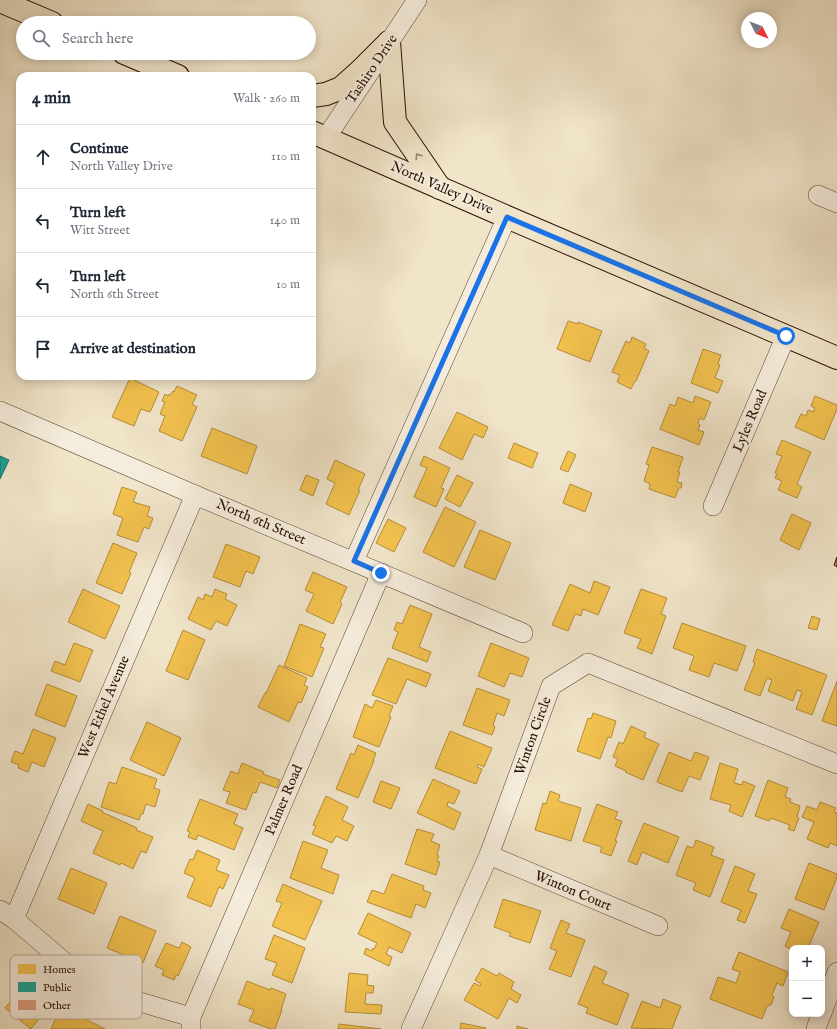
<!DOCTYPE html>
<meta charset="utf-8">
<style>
:root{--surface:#fff;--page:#f2f2f3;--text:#1f2937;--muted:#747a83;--line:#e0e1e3}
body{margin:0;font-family:"IM FELL English",serif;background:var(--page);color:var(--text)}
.controls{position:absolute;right:12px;bottom:12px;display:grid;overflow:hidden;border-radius:8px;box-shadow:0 2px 10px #0003}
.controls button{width:36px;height:36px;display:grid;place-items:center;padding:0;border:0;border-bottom:1px solid var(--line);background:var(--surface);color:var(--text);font:20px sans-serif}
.compass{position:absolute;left:741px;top:12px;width:36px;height:36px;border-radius:50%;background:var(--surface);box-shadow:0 2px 10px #0003;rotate:132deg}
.stop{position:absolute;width:12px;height:12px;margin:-9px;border:3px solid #1a73e8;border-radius:50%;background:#fff}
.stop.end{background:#1a73e8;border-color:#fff;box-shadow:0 1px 4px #0008}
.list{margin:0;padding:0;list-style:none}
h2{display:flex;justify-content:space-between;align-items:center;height:52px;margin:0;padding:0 16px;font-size:17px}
h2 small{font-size:13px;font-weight:400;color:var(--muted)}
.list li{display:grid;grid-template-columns:26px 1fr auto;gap:12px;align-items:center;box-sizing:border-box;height:64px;padding:0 16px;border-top:1px solid var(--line)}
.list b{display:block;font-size:15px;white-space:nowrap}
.list p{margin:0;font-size:13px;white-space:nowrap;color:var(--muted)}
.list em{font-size:13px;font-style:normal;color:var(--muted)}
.icon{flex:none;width:22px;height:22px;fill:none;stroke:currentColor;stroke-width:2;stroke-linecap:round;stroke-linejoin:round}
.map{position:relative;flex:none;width:837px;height:1029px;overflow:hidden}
.search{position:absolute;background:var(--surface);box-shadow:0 2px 10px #0003;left:16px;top:16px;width:300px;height:44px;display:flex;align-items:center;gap:10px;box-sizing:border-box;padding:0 14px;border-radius:22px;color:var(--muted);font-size:15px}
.panel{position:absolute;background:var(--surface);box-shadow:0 2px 10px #0003;left:16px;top:72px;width:300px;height:308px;border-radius:12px}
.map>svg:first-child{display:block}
.homes{fill:#f2c14e;stroke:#b68c37}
.public{fill:#17a398;stroke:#1c776b}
.building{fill:#db9c7d;stroke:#290f02}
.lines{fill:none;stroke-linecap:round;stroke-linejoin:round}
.minor-casing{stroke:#5b4434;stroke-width:20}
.major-casing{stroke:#290f02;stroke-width:24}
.minor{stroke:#f5eddc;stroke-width:19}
.major{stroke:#f0e4c9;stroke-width:22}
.oneway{stroke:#96846f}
.route{stroke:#1a73e8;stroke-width:5}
.labels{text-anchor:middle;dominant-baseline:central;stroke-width:4;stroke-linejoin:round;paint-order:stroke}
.street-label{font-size:14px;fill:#290f02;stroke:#f5eddc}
.key{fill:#f5eddc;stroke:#b8aa9b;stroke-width:1}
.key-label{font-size:11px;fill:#290f02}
</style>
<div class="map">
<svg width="837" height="1029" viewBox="0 0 837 1029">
<rect width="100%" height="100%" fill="#f0e4c9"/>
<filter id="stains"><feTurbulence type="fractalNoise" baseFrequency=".005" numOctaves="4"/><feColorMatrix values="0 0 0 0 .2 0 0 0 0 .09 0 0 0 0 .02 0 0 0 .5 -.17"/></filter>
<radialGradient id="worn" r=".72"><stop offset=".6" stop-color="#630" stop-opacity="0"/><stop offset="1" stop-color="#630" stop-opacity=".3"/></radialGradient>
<g class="homes">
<path d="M568,321L578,324V322L602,331L590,362L557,349Z"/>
<path d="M632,337L646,344L644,348L649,351L636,381H635L631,389L617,382L620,375L612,372L626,341L630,343Z"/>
<path d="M703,349L721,355L718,364L720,365L715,378L723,381L718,393L691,383Z"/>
<path d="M130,378L159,392L150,412L141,409L134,426L112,417Z"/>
<path d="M177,386L197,395L192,404L197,407L182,441L159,431L165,416L160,414L165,402L162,401L165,394L168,396V395H170L173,391L174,392Z"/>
<path d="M695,396L711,402L704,420L700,418L698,423L700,425L698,430L704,432L699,445L660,429L670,404L675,406L678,397L693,403Z"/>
<path d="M815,396L837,405V409L824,440L795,427L801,414L806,416L808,410L813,412L815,408L811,406Z"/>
<path d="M457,412L488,427L483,438L474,434L462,460L439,448Z"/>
<path d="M212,428L257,446L247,474L201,456Z"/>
<path d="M782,440L811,452L797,484L802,487L797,498L778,490L782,481L775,478L777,474L775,473L782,456L776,454Z"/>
<path d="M514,443L538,453L532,468L508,458Z"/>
<path d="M652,447L683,457L678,472H680L677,482L682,483L681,488H679L675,498L649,489L650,484L644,481L649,465L646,464Z"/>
<path d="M568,451L576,455L568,472L560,469Z"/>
<path d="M424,456L450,468L441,488L444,489L436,507L414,497L427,468L420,465Z"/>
<path d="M335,460L365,474L358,490H360L349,515L326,504L335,483L327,479Z"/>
<path d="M306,475L319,480L313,496L300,490Z"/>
<path d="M457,475L473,483L460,507L445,499Z"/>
<path d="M570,484L592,493L585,512L563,503Z"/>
<path d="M122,487L137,492L133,502L150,507L147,516L153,518L149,529L144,527L138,542L117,535L123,518L113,514Z"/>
<path d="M445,507L476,522L454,567L423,552Z"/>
<path d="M792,514L811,523L799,550L780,540Z"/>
<path d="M388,519L406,528L394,552L376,543Z"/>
<path d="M480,530L511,543L495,580L464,567Z"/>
<path d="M113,543L137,553L129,572L131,573L122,594L96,583Z"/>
<path d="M226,544L260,557L253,574L246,571L240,587L213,577Z"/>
<path d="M313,572L347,587L340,602L342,604L333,624L306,611L314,594L305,590Z"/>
<path d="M594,581L610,587L598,615L583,609L581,616L575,614L568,631L552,625L570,584L590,593Z"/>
<path d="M83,589L120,606L105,639L68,622Z"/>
<path d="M215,589L227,594L225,599L237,605L227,626L216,621L211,630L188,619L198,597L203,600L205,594L212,597Z"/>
<path d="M641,589L667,598L661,614L666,616L652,654L637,648L641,639L624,633Z"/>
<path d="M410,605L432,614L419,647L431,652L427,662L392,648L398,632L394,630L397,622L402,624Z"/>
<path d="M812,616L820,619L817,630L808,628Z"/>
<path d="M682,623L746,646L737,671L714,663L709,677L689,670L694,656L673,648Z"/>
<path d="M300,624L326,634L320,647L324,648L312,677L284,666Z"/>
<path d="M183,630L205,640L188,680L166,671Z"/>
<path d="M74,643L93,650L80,682L51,671L55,661L65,665Z"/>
<path d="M491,643L529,658L522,677L510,673L504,687L478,676Z"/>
<path d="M757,649L827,675L812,715L796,709L802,692L797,690L793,701L768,691L772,680L767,678L760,696L744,690L755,663L753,662Z"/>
<path d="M388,658L431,674L426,687L407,679L396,704L372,695Z"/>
<path d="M279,665L307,678L304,685L308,687L301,703L298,702L289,722L258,707L265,693H266Z"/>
<path d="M837,681V726L822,721Z"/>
<path d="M47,684L77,696L65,727L35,715Z"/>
<path d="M477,688L510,700L504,716L497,713L493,725L495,727L492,735L463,725Z"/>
<path d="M376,700L393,706L389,716L391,717L379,747L353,737L365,704L372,708Z"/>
<path d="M593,713L616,721L611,738L608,737L600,759L577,751L588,718L591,719Z"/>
<path d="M147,722L181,738L164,776L130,760Z"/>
<path d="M631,726L646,733L644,737L659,744L643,780L625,772L626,771L615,766L618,759L613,757L619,742L623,744Z"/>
<path d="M33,729L56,738L44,767L32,762L28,772L18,768L19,765L11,762L15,751L23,754Z"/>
<path d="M450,731L492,748L484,767L478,764L477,767L482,769L476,784L435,768Z"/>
<path d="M358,745L376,753L373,761H374L358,798L336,789L351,753L354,755Z"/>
<path d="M669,752L691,761L695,752L709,757L700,780L689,776L682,792L657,782Z"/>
<path d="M242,763L264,772L263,774L280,780L277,788L260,782L256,793L253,792L246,810L226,803L230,792L223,790L231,771L238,774Z"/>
<path d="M720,763L738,769L734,783L742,785L743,781L755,786L742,817L729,811L731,805L710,799Z"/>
<path d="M122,767L157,779L154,788L160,790L155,807L146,804L143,814H141L139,820L101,807L109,782L116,784Z"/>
<path d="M433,779L460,791L454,804L448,802L447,806L461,813L454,830L417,813Z"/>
<path d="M768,780L788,788L785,797L791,799L790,802L800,806L797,817L799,818L794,831L788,829L790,825L771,818L769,821L755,816Z"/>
<path d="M381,781L400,788L391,809L373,802Z"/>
<path d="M550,791L560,795L558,801L581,808L571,841L535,830L543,803L546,804Z"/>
<path d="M326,796L348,807L342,820L354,826L347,841L336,836L332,843L312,834L316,826L313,825Z"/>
<path d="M200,799L238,814L234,824L243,828L234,850L198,835L196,840L188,837L190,832L187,831Z"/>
<path d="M820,802L836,808L834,812L837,813V846L830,843L828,848L807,839L814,822L802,817L807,806L817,810Z"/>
<path d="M88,804L103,811L102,812L137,828L136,830L153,837L146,853L141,851L133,869L121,863L120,865L93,853L103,831L81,821Z"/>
<path d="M597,804L618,812L615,819L622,821L615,841H617L611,856L600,852L602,847L583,841Z"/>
<path d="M644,823L679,837L668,863L642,852L637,865L628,861Z"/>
<path d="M417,829L434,834L431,841L440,845L437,855L439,856L437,861L440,862L436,875L405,864Z"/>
<path d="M696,840L714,847L711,855L724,860L710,897L693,890L696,883L676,875L687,846L693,848Z"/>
<path d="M303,841L328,850L321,868L339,875L333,894L290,878Z"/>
<path d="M197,850L220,860L216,870L229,875L223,889L219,887L211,907L187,897L195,878L184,873L190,859L193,860Z"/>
<path d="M809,863L837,874V877L824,910L795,899Z"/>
<path d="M735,866L755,874L748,891L757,894L745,923L737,920L741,910L721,902Z"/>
<path d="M71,868L107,883L94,914L58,899Z"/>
<path d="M392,874L424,886L423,890L431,893L425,908L416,904L411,918L367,902L372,890L384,894Z"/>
<path d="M283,884L322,901L305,940L272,926L282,903L276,901Z"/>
<path d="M503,899L541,911L530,943L509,936L511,933L494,927Z"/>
<path d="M789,909L819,922L808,948H792V950L785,946L791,932L781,928Z"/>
<path d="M368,913L411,933L402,953L389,947L386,954L392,957L389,966L364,954L366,948L372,951L373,948L374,949L377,943L358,934Z"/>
<path d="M120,916L156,931L143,963L107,948Z"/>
<path d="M561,920L570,924L566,933L585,940L571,977L549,969L557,951L550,948Z"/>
<path d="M274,935L305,948L292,983L272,975L277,963L265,959Z"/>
<path d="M182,942L191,947L178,976L176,975L174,980L162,975L164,970L155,966L166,943L179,948Z"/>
<path d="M739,952L788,972L783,986L777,983L772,995L774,997L771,1005L767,1006L762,1019L710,999L718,977L736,983L740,972L732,969Z"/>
<path d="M594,966L607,972L602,983L629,994L617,1025L586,1013L588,1008L578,1004Z"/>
<path d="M482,968L497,976L499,973L514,982L511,989L521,995L517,1003L509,998L498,1019L464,1000L474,983L480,986L481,984L475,980Z"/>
<path d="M349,973L368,975L367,985L374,986L373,993H366L365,1004L382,1005L381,1014L345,1012Z"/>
<path d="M30,977L41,986L38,990L52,1002L31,1029L5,1008Z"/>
<path d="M247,981L270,990L271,988L286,994L281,1010H282L275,1029H271L249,1021L254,1010L238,1004Z"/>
<path d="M663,999L681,1006L672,1029L631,1028L642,1001L660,1008Z"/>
<path d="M61,1007L105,1029H51Z"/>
<path d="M461,1023L486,1028V1029H460Z"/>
<path d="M339,1024L381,1029H338Z"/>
<path d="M517,1026L528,1029H517Z"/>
</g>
<path class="public" d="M0,456L9,460L0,479Z"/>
<path class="building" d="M837,557V567L834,565Z"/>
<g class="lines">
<g class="minor-casing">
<g id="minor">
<path d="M326,138L417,0"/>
<path d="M818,195L837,203"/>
<path d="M0,411L195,495L523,633"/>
<path d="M713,506L786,336"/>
<path d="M354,561L507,217"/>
<path d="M489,855L658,926"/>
<path d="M0,910L14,919L96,989L191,1017"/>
<path d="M14,919L195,495"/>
<path d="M822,1013L837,972"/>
<path d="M191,1029V1017L381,573"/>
<path d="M411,1029L489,855L551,686L588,663L837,764"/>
<path d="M816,1029L821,1014"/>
</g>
</g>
<g class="major-casing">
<g id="major">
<path d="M0,1L52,23"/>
<path d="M389,42L395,122L440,188"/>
<path d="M124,53L178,76"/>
<path d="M312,96L326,94L341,88L360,71L389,42"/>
<path d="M312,132L507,217L837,358"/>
</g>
</g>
<use href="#minor" class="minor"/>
<use href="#major" class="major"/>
</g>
<defs><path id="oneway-chevron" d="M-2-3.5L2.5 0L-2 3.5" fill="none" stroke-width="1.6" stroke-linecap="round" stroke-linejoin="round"/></defs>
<use class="oneway" href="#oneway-chevron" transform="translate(418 156) rotate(-124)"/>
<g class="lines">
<path class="route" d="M381,573L354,561L507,217L786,336"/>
</g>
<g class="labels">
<g class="street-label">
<text transform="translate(372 69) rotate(-56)">Tashiro Drive</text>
<text transform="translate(442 188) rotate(24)">North Valley Drive</text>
<text transform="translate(750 421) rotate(-67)">Lyles Road</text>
<text transform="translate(261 522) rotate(23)">North 6th Street</text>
<text transform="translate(104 707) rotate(-67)">West Ethel Avenue</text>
<text transform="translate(533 736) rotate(-70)">Winton Circle</text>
<text transform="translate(284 800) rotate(-67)">Palmer Road</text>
<text transform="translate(573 891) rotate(23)">Winton Court</text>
</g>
</g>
<rect x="10" y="955" width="132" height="64" rx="6" class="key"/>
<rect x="18" y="964" width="18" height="10" fill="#f2c14e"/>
<rect x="18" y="982" width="18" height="10" fill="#17a398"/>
<rect x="18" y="1000" width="18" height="10" fill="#db9c7d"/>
<g class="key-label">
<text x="43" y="973">Homes</text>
<text x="43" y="991">Public</text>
<text x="43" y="1009">Other</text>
</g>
<rect width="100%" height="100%" filter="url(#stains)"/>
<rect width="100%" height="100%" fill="url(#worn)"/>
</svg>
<div class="controls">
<button>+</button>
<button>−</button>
</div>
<svg class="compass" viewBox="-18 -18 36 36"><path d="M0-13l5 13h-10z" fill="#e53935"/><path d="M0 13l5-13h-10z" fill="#747a83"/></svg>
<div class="stop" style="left:786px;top:336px"></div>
<div class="stop end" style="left:381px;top:573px"></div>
<div class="search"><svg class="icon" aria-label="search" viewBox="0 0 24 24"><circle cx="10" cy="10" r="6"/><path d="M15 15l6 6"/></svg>Search here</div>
<section class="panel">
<h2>4 min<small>Walk · 260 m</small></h2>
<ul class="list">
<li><svg class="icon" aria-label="ahead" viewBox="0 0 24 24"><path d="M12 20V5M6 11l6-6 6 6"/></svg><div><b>Continue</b><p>North Valley Drive</p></div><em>110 m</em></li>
<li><svg class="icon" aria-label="left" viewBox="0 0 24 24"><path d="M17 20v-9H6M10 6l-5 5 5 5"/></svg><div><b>Turn left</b><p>Witt Street</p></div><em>140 m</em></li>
<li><svg class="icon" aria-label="left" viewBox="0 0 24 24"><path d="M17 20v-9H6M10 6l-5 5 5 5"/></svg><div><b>Turn left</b><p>North 6th Street</p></div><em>10 m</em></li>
<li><svg class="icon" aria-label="arrive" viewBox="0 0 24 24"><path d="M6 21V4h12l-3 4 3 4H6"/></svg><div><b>Arrive at destination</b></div></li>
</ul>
</section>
</div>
